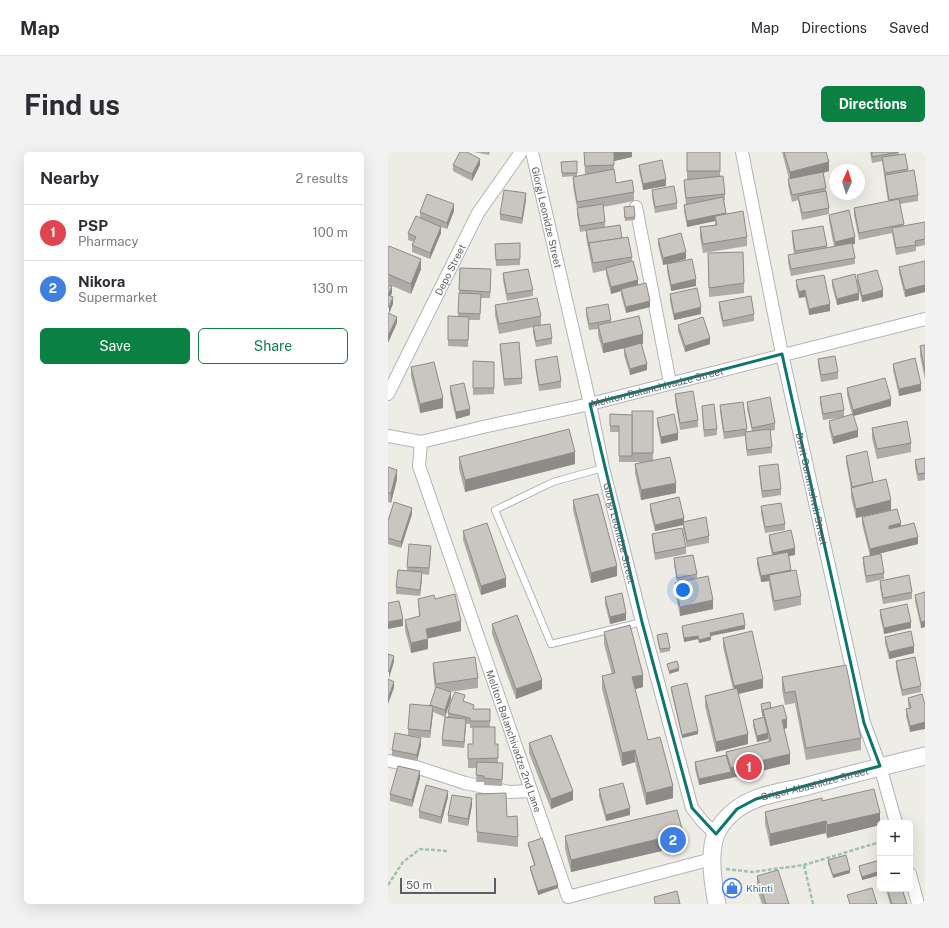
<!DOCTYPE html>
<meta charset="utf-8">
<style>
:root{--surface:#fff;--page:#f2f2f3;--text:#2b2b33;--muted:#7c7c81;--line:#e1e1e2;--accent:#0b8043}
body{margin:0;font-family:"Public Sans",sans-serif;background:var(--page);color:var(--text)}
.controls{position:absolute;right:12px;bottom:12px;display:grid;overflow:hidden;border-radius:6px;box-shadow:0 4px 16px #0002}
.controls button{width:36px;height:36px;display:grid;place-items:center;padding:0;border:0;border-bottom:1px solid var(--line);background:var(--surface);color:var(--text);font:20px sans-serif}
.compass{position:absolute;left:441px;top:12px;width:36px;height:36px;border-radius:50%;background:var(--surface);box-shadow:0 4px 16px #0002;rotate:4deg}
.scale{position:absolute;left:12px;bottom:10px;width:96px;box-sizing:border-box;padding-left:4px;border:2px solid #5d5f64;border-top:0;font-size:11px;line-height:14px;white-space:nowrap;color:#5d5f64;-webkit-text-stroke:3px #fff;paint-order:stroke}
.you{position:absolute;left:295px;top:438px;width:14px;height:14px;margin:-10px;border:3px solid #fff;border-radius:50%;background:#1a73e8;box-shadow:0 0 0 6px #1a73e833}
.badge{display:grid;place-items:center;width:26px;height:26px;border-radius:50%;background:var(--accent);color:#fff;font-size:13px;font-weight:700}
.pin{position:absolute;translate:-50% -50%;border:2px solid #fff;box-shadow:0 1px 4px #0006}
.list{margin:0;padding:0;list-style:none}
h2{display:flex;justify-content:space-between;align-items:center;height:52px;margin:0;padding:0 16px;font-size:17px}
h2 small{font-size:13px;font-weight:400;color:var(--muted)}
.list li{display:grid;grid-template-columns:26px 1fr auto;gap:12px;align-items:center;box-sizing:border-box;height:56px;padding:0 16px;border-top:1px solid var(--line)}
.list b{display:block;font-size:15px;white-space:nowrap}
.list p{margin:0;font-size:13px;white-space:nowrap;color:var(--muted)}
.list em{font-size:13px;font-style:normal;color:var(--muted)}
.actions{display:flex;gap:8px;padding:12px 16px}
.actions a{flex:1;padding:9px 0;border:1px solid var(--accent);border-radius:6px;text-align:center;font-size:14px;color:var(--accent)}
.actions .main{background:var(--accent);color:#fff}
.map{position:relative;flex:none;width:537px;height:752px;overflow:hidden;border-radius:6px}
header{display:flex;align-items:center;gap:24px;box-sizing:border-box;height:56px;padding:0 20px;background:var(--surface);border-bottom:1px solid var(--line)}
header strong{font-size:19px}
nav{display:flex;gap:22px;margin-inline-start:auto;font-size:14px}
.intro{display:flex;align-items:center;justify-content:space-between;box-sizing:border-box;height:96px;padding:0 24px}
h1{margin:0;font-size:28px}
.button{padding:10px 18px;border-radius:6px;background:var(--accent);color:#fff;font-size:14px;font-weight:700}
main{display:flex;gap:24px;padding:0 24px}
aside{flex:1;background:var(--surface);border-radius:6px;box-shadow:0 4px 16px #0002}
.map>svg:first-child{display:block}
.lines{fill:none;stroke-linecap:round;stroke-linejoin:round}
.lane-casing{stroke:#b2b4b8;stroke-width:8}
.street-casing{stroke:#b2b4b8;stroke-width:14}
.secondary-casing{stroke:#b4b6bb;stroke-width:19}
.path{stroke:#9ec2ab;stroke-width:2.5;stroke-dasharray:4 2;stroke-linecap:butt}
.lane{stroke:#fff;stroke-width:6}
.street{stroke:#fff;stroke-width:12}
.secondary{stroke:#fff;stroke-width:17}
.wall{fill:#adaaa7}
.shaded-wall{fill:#8d8b88}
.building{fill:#c9c6c2;stroke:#8d8b88}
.marked{fill:none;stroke:#0f766e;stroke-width:3;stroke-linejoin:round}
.labels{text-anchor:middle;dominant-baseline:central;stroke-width:3;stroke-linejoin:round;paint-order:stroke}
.street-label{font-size:10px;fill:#5d5f64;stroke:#fff}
.shop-label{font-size:10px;fill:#366cbe;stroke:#fff;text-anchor:start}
</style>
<header>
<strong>Map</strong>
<nav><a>Map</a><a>Directions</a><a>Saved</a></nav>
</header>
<div class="intro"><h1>Find us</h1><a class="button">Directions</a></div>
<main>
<aside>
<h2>Nearby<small>2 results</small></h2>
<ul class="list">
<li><span class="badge" style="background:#e0444e">1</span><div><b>PSP</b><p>Pharmacy</p></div><em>100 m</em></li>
<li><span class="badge" style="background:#3f7fe0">2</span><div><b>Nikora</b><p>Supermarket</p></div><em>130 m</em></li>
</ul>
<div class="actions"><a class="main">Save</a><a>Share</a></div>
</aside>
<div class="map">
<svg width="537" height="752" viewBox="0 0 537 752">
<rect width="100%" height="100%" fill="#edece5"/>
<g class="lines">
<g class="lane-casing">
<path id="lane" d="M215,316L165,330L107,358L163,492L254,470"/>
</g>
<g class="street-casing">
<g id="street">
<path id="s1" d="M144,0L202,252L215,316L254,470L304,656L315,670L328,682"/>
<path id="s2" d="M354,0L394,202L476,571L492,614L508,671"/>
<path d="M248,55L282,231"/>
<path id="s3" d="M0,242L90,61L133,0"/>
<path id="s4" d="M0,284L33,290L95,275L202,252L537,167"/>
<path id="s5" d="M33,290L31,314L180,745L324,707"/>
<path d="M2,609L25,614L77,631L121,640L143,639"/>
<path d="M522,722L530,752"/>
</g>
</g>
<g class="secondary-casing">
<g id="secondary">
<path id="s6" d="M329,752C325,732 320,702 328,682C332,673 341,663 349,657C368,643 394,640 416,635C456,624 496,614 537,604"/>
</g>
</g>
<g class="path">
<path d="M416,713L425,752"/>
<path d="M338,717L364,720L416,713L492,690"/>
<path d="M0,733L15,710L32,697L59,699"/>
</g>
<use href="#lane" class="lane"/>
<use href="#street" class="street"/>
<use href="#secondary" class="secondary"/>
</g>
<g class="wall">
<path d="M86,0H102L101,3Z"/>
<path d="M196,0H244V5L226,9V19L228,31L246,40V49L215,55L217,70V75L234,86L244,105V109L250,133L262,155L238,161L233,143V139L223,142L218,122V118L205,121L198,85V79L192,80L189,63V56L185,34V25L187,24L174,25L173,10L189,9V24L197,23Z"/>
<path d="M299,0H332V24L337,42V48H336L338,62L359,85V94L315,101L312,85V75L327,73V69L299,75L296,59V53H298L296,35V28H299Z"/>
<path d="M394,0H438L441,19L435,21L441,56V62L414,68L410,48L404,50L400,33L401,27Z"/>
<path d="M482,0H511V3L520,17V19L530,43V49L512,52L516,74L537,70V93L528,95V99L508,103L504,81L471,88L466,63V56L500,50L497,30L494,9L484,11Z"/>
<path d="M65,13H92L84,29L65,19Z"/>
<path d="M251,13L278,34L255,38L251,19Z"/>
<path d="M264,38L289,51V57L267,61L264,45Z"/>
<path d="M138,48L134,72L112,68V62Z"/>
<path d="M236,55L247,65V68L237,69Z"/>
<path d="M66,59L59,77L53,75V81L42,107L24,100V93L26,90L20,88V81L32,65V60Z"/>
<path d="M441,63L467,92H464L467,106V112L403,124L400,110V103L406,102L404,86V79L439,94V96L446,95L441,69Z"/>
<path d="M270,87L298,107L275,113L270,93Z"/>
<path d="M132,91V113L108,114L107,92Z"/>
<path d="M0,96L33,117L23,142L0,132Z"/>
<path d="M320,101L356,131V141L321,145Z"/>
<path d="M537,109V140L517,145L511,121V115Z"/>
<path d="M279,112L308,134L283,139L279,119Z"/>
<path d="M72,116L103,124L102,146H93L92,168H81L80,195L60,194V164L70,165Z"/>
<path d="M115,121L145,138V144L119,149L115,128Z"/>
<path d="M469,123L495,145L474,150L469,130Z"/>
<path d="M408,128L442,159L421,163L417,145L411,146L408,135Z"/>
<path d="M444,128L471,148L449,153L444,134Z"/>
<path d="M282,142L313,162L286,168L282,149Z"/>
<path d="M331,150L366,162V169L335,175L331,157Z"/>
<path d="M107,153L153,164V173L164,186V192L148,195L145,181V175L111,182L107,163Z"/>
<path d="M198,156L223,168V170L255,192H254L259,218L242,223L236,203V196L215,201L210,183V177L201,178L198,162Z"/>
<path d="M290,173L322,192L297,200L290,179Z"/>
<path d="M112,192L134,226V232L116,234L112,198Z"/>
<path d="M537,193V228L532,203V194Z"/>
<path d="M430,207L450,220V227L433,230L430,213Z"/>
<path d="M147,208L173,229V236L151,239L147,214Z"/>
<path d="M85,209L106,210V242L85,243Z"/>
<path d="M505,212L533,239L511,244L505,218Z"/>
<path d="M23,215L55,256L32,261L23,224Z"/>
<path d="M62,234L82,263L68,267L62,241Z"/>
<path d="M459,236L503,254L465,264L470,285L445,292L441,276V269L464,262L459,243Z"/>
<path d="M287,242L310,268V275L292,278L287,248Z"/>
<path d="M432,245L456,258V265L435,268L432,251Z"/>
<path d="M359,250L387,271V278L382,279L384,295V301L359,304L357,284L336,287L332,260V253L359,277V280L364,279L359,257Z"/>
<path d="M314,254L329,277V283L316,285L314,260Z"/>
<path d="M265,259V308L288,341L253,348L247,321V312L254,310H244V308V310H231V280H222V262L244,263Z"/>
<path d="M269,266L290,288L273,292L269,272Z"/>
<path d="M484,276L523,291V300L489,307L484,286Z"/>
<path d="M458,304L485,330L468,366L463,345V337L458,310Z"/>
<path d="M71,305L187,312L77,340L71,317Z"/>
<path d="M537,306V328L530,329L527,315V308Z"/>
<path d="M371,314L393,337V343L374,346L371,321Z"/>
<path d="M0,315L9,327L3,351L0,350Z"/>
<path d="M185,348L229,424L203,431L185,358Z"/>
<path d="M262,352L296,370L321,384V391L299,395L295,377V373L267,379L262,359Z"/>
<path d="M373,354L397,372V378L377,381L373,361Z"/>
<path d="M24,362L13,396L0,392V369Z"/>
<path d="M474,365L513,375L530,392L485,403L496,421V427L478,431L475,412V405L482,404L474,372Z"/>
<path d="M75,379L118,435L93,443L75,388Z"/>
<path d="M264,382L298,395V402L267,408L264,389Z"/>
<path d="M381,383L407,403L401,404L403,418L413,444V453L386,459L381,432V429L373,430L369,413V406L384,403L381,390Z"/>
<path d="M43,401L41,423L34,422L32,444L8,442V435L19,419V415Z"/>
<path d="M286,406L309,422V427L325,457L292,464L287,440V431L289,430L286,413Z"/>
<path d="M492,429L524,440V447L495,452L492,435Z"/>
<path d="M537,440V475L533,476L527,449V443Z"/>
<path d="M217,445L238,468L222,472L217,452Z"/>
<path d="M30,447H47L73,479L40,486V497L23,501L17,478V468L31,464Z"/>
<path d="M492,458L523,476L496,482L492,464Z"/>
<path d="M104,472L154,537L128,547L104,482Z"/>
<path d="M294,474L357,477L323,484V488L311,491L310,487L296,490L294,478Z"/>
<path d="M216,480L255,535L247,537L260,588L285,646L258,653L247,610L234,614L214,537V524L224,522L216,492Z"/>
<path d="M269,483L282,496V499L272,501L269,486Z"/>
<path d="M497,485L526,501L501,507L497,491Z"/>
<path d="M335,486L375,536L350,542L360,592L328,600L317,554V544L345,537L335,495Z"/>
<path d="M508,509L533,534V540L514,544L508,516Z"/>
<path d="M45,511L90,526V536L61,540L63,547L57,565H60V561L77,550L86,557H102V575L107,592H110V611L115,618L114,634L96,633V630H88L89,616H80V592H85V576H82V572H78L76,596L54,594V588L57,565L45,560L42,586L20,584L33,593L29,609L4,604V598L20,584V577L42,554L47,537L45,521Z"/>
<path d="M394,525L473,586V598L418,608L407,551L397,553L394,538Z"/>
<path d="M283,535L310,582L294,586L283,538Z"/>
<path d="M534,542L522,580L518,564V557L521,556L520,552V546Z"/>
<path d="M373,552L383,556L399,576L396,577L402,612L311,633L307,617V610L338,603V600L381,590L380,587L369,590L365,574V568L375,565L373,556Z"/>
<path d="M141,591L185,648L163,657L141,601Z"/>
<path d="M32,626L24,655L2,649V642Z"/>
<path d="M211,637L242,663L218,669L211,644Z"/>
<path d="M88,642L119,665L130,685V695L89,690Z"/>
<path d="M60,645L53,672L31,666V659Z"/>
<path d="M434,649L492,673L439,686L438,681L382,694L377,672V660Z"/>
<path d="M84,653L80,674L60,670V663Z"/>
<path d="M177,684L295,694L183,720L177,697Z"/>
<path d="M140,691L170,736L150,743L142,718V715L146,713L140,694Z"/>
<path d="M440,708L462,721L445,726L440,712Z"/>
<path d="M492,708V723L474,728L471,717V714Z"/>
<path d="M369,724L401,752H374L369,737Z"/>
<path d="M498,737H514L519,752H502Z"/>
</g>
<g class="shaded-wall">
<path d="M226,0H244V5L226,9Z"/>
<path d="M92,7V13L84,29V22Z"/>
<path d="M441,10V19L402,30V20Z"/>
<path d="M278,27V34L255,38V32Z"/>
<path d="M138,41V48L134,72V66Z"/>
<path d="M66,52V59L59,77V71Z"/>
<path d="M338,61V67L327,64V69L299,75V69Z"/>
<path d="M53,75V81L42,107V101Z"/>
<path d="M467,85V92L447,96V90Z"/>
<path d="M298,100V107L275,113V106Z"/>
<path d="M33,107V117L23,142V132Z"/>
<path d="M308,127V134L283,139V133Z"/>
<path d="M250,128V135L233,137V139L223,142V135Z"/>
<path d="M537,133V140L517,145V138Z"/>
<path d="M4,134V141L0,150V143Z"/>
<path d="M417,138V145L411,146V140Z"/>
<path d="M495,138V145L474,150V144Z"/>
<path d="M471,141V148L449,153V147Z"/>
<path d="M5,145V152L1,162V155Z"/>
<path d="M262,149V155L238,161V155Z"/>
<path d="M442,152V159L421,163V157Z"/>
<path d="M313,155V162L286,168V162Z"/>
<path d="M9,165V171L0,191V184Z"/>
<path d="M255,182V192L215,201V192Z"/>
<path d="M322,186V192L297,200V194Z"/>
<path d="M259,212V218L242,223V217Z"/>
<path d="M533,232V239L511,244V237Z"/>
<path d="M55,246V256L32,261V252Z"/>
<path d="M503,247V254L465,264V258Z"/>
<path d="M82,257V263L68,267V260Z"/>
<path d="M470,278V285L445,292V285Z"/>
<path d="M290,281V288L273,292V285Z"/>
<path d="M187,300V312L77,340V328Z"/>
<path d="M9,318V327L3,351V341Z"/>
<path d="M288,331V341L253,348V338Z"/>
<path d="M503,348V358L468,366V357Z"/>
<path d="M24,356V362L13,396V390Z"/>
<path d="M296,366V372L295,370V373L267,379V373Z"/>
<path d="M513,371V377L501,380V374Z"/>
<path d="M530,385V392L482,404V397Z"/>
<path d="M407,396V403L385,407V401Z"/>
<path d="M229,414V424L203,431V421Z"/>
<path d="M403,418V424L381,423V429L373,430V424Z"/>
<path d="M34,420V427L32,444V438Z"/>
<path d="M118,426V435L93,443V434Z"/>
<path d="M325,448V457L292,464V455Z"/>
<path d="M238,461V468L222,472V465Z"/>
<path d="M15,467V474L0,477V470Z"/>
<path d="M73,469V479L38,487V477Z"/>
<path d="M537,469V475L533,476V470Z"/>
<path d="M523,470V476L496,482V476Z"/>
<path d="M357,473V477L322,484V481Z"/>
<path d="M310,484V487L296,490V486Z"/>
<path d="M323,485V488L311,491V488Z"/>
<path d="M40,487V497L23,501V491Z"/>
<path d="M526,494V501L501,507V500Z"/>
<path d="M6,504V510L1,526V520Z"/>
<path d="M291,516V519L281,522V519Z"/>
<path d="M255,523V535L244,538V525Z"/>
<path d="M375,527V536L346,543V534Z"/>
<path d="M154,528V537L128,547V537Z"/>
<path d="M6,530V536L0,552V546Z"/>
<path d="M63,540V547L57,565V558Z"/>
<path d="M45,554V561L42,586V579Z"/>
<path d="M78,567V573L76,596V590Z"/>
<path d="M399,567V576L394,577V568Z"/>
<path d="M537,570V577L522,580V574Z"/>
<path d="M310,579V582L294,586V583Z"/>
<path d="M380,581V587L369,590V584Z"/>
<path d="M360,582V592L328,600V590Z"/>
<path d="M33,586V593L29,609V603Z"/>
<path d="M247,598V610L234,614V601Z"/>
<path d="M402,602V612L343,626V616Z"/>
<path d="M32,619V626L24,655V648Z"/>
<path d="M343,620V626L311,633V627Z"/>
<path d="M285,634V646L258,653V641Z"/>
<path d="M60,639V645L53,672V665Z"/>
<path d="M185,639V648L163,657V647Z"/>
<path d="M84,646V653L80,674V667Z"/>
<path d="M242,656V663L218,669V663Z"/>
<path d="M492,661V673L439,686V673Z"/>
<path d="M438,669V681L382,694V682Z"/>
<path d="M295,681V694L183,720V708Z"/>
<path d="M462,718V721L445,726V723Z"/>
<path d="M492,719V723L474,728V725Z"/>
<path d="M170,733V736L150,743V739Z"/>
</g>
<g class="building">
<path d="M72,0H79L92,7L84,22L65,13Z"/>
<path d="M196,0H226V13L197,14Z"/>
<rect x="299" y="0" width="33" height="19"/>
<path d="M396,0H438L441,10L402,20Z"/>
<path d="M484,0H510L484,5Z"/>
<path d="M517,2L520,17L497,21L494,5Z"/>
<path d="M274,8L278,27L255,32L251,13Z"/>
<path d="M189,9V21H174L173,10Z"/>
<path d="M226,17L228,31L244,28L246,40L189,50L185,25Z"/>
<path d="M526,18L530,43L501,48L497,23Z"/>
<path d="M435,20L438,36L404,43L400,27Z"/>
<path d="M335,24L337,42L298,46L296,28Z"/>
<path d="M286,34L289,51L267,55L264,38Z"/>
<path d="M116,38L138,41L134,66L112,62Z"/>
<path d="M438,39L441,56L414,61L410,44Z"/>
<path d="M39,42L66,52L59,71L32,60Z"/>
<path d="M335,45L338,61L299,69L296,53Z"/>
<path d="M511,47L516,72L471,81L466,56Z"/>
<path d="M215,52L217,70L192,74L189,56Z"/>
<path d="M246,54L247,65L237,66L236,55Z"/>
<path d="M461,58L467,85L447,90L441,63Z"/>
<path d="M355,59L359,85L315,92L312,75L329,73L327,64Z"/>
<path d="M28,64L53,75L42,101L24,93L28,85L20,81Z"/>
<path d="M537,70V87L527,89L528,93L508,96L504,76Z"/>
<path d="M232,73L234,86L201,91V94L198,78Z"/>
<path d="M435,74L439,94L407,99L404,79Z"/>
<path d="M293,81L298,100L275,106L270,87Z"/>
<path d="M240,85L244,105L205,111L201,91Z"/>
<path d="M132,91V107L108,108L107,92Z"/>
<path d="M464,91L467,106L403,117L400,103Z"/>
<path d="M1,94L33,107L23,132L0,122V96Z"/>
<path d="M355,100L356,131L321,136L320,101Z"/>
<path d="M304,107L308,127L283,133L279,112Z"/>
<path d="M245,109L250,128L223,135L218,116Z"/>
<path d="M537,109V133L517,138L511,115Z"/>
<path d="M72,116L103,117L102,140L71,138Z"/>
<path d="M140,117L145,138L119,142L115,121Z"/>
<path d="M489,118L495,138L474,144L469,123Z"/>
<path d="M467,122L471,141L449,147L444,128Z"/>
<path d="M436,123L442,152L421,157L417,138L411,140L408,128Z"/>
<path d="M258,131L262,149L238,155L233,137Z"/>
<path d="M0,133L4,134L0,143L5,145L1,155H0Z"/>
<path d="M309,136L313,155L286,162L282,142Z"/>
<path d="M71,141L93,142L92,162L70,161Z"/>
<path d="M363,144L366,162L335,169L331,150Z"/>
<path d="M149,146L153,164L111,172L107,153Z"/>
<path d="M220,152L223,168L201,172L198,156Z"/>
<path d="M0,161L9,165L0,184Z"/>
<path d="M60,164L81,165L80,188H60Z"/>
<path d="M251,164L255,182L215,192L210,173Z"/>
<path d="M315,165L322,186L297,194L290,173Z"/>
<path d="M162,172L164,186L148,189L145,174Z"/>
<path d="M131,190L134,226L116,227L112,192Z"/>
<path d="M253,191L259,212L242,217L236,196Z"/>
<path d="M537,193V219L532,194Z"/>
<path d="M169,204L173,229L151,233L147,208Z"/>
<path d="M447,204L450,220L433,223L430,207Z"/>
<path d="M527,206L533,232L511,237L505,212Z"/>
<path d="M85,209L106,210V236H85Z"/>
<path d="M46,210L55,246L32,252L23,215Z"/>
<path d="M497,226L503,247L465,258L459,236Z"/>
<path d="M76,231L82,257L68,260L62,234Z"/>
<path d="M305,239L310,268L292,271L287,242Z"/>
<path d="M453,241L456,258L435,262L432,245Z"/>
<path d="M382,245L387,271L364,276L359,250Z"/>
<path d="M355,250L359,277L336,280L332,253Z"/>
<path d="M326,252L329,277L316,278L314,254Z"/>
<rect x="244" y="259" width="21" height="42"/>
<path d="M222,262L244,263V304H231V274H222Z"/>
<path d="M286,262L290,281L273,285L269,266Z"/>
<path d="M465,262L470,278L445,285L441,269Z"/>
<path d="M519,269L523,291L489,297L484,276Z"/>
<path d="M181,277L187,300L77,328L71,305Z"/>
<path d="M382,277L384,295L359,298L357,280Z"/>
<path d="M479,299L485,330L464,335L458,304Z"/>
<path d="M282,305L288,331L253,338L247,312Z"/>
<path d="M537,306V321L530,322L527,308Z"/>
<path d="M390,312L393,337L374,339L371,314Z"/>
<path d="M0,315L9,318L3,341H0Z"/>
<path d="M498,327L503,348L468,357L463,336Z"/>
<path d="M210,342L229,414L203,421L185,348Z"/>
<path d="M291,345L296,366L267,373L262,352Z"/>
<path d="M6,350L24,356L13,390L0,386V369Z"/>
<path d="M393,351L397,372L377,375L373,354Z"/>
<path d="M509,357L513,371L501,374V377L526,371L530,385L482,397L474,365Z"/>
<path d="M318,365L321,384L299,389L295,370Z"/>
<path d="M99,371L118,426L93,434L75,379Z"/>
<path d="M294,376L298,395L267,401L264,382Z"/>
<path d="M403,378L407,396L385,401L381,383Z"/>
<path d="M21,392L43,394L41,416L19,415Z"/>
<path d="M400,400L403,418L373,424L369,406Z"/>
<path d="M493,402L496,421L478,424L475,405Z"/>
<path d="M305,403L309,422L289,426L286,406Z"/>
<path d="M10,418L34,420L32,438L8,435Z"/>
<path d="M408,418L413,444L386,449L381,423Z"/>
<path d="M521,423L524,440L495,446L492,429Z"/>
<path d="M320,424L325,448L292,455L287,431Z"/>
<path d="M537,440V469L533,470L527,443Z"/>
<path d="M234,441L238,461L222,465L217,445Z"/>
<path d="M67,442L73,469L38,477L40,487L23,491L17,468L32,464L30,447L46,443L47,447Z"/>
<path d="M11,449L15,467L0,470V451Z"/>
<path d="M519,452L523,470L496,476L492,458Z"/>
<path d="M355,461L357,473L322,481L323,485L311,488L310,484L296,486L294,474Z"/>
<path d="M129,463L154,528L128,537L104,472Z"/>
<path d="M242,473L255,523L244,525L260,588L272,585L285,634L258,641L247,598L234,601L214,524L227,521L216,480Z"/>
<path d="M364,479L375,527L346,534L335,486Z"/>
<path d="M523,479L526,494L501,500L497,485Z"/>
<path d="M279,481L282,496L272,497L269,483Z"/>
<path d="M0,502L6,504L1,520L0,519Z"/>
<path d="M87,505L90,526L48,532L45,511Z"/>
<path d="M527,505L533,534L514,538L508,509Z"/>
<path d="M289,509L291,516L281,519L279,512Z"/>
<path d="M458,513L473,586L418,596L407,539L397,541L394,525Z"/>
<path d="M0,527L6,530L0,546Z"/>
<path d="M299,531L310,579L294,583L283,535Z"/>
<path d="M48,535L63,540L57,558L42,553Z"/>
<path d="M349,536L360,582L328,590L317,544Z"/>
<path d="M67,540L77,543L75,549L86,553L85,557H102V569H82V566L60,561L62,552Z"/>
<path d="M534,542L537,553V570L522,574L518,557L523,556L520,546Z"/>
<path d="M382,550L383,556L375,558V564L373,552Z"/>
<path d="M22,552L45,554L42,579L20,577Z"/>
<path d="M395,553L399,567L394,568L402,602L343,616L338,600L383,589L375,558Z"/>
<path d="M57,565L78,567L76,590L54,588Z"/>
<path d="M376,565L380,581L369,584L365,568Z"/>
<path d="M85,575H107V592H110V606L80,607V592H85Z"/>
<path d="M7,581L33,586L29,603L4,598Z"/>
<path d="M163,583L185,639L163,647L141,591Z"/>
<path d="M338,603L343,620L311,627L307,610Z"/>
<path d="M89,610L115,611L114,628L96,626V624L88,623Z"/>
<path d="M10,614L32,619L24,648L2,642Z"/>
<path d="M235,631L242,656L218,663L211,637Z"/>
<path d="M38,633L60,639L53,665L31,659Z"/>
<path d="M486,637L492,661L439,673L438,669L382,682L377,660L434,646V649Z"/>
<path d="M118,641L119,665L129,664L130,685L89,680L88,642Z"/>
<path d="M64,643L84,646L80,667L60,663Z"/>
<path d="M289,658L295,681L183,708L177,684Z"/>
<path d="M154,686L170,733L150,739L142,715L147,713L140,691Z"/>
<path d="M458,703L462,718L445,723L440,708Z"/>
<path d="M492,708V719L474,725L471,714Z"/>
<path d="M390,718L401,752H378L369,724Z"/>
<path d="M484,736L489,752H462L459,743Z"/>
<path d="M499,737H514L519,752H504Z"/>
<path d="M289,739L292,752H267L266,745Z"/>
</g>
<path class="marked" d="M394,202L476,571L492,614L368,647L349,657L328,682L304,656L254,470L202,252Z"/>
<defs>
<g id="shop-ring" transform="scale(1)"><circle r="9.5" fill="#fff" stroke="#3f7fe0" stroke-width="1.5"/><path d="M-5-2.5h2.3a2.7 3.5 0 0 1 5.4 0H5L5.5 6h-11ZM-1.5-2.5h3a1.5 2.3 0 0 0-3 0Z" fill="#3f7fe0"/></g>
</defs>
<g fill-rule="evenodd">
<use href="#shop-ring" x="344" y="736"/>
</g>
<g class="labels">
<g class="street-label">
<text stroke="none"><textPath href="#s1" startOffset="67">Giorgi Leonidze Street</textPath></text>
<text stroke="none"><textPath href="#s3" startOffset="139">Depo Street</textPath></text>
<text stroke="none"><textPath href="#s4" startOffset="276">Meliton Balanchivadze Street</textPath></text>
<text stroke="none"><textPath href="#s2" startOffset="344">Davit Guramishvili Street</textPath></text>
<text stroke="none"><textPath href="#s1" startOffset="391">Giorgi Leonidze Street</textPath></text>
<text stroke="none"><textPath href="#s5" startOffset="315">Meliton Balanchivadze 2nd Lane</textPath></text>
<text stroke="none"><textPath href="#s6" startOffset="186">Grigol Abashidze Street</textPath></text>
</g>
<g class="shop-label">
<text x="358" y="736">Khinti</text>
</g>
</g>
</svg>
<div class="controls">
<button>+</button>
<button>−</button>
</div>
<svg class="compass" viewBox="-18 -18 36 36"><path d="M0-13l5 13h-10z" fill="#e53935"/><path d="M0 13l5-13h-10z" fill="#7c7c81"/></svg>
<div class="scale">50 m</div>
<div class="you"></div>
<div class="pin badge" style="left:361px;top:615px;background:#e0444e">1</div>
<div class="pin badge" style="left:285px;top:688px;background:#3f7fe0">2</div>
</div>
</main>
